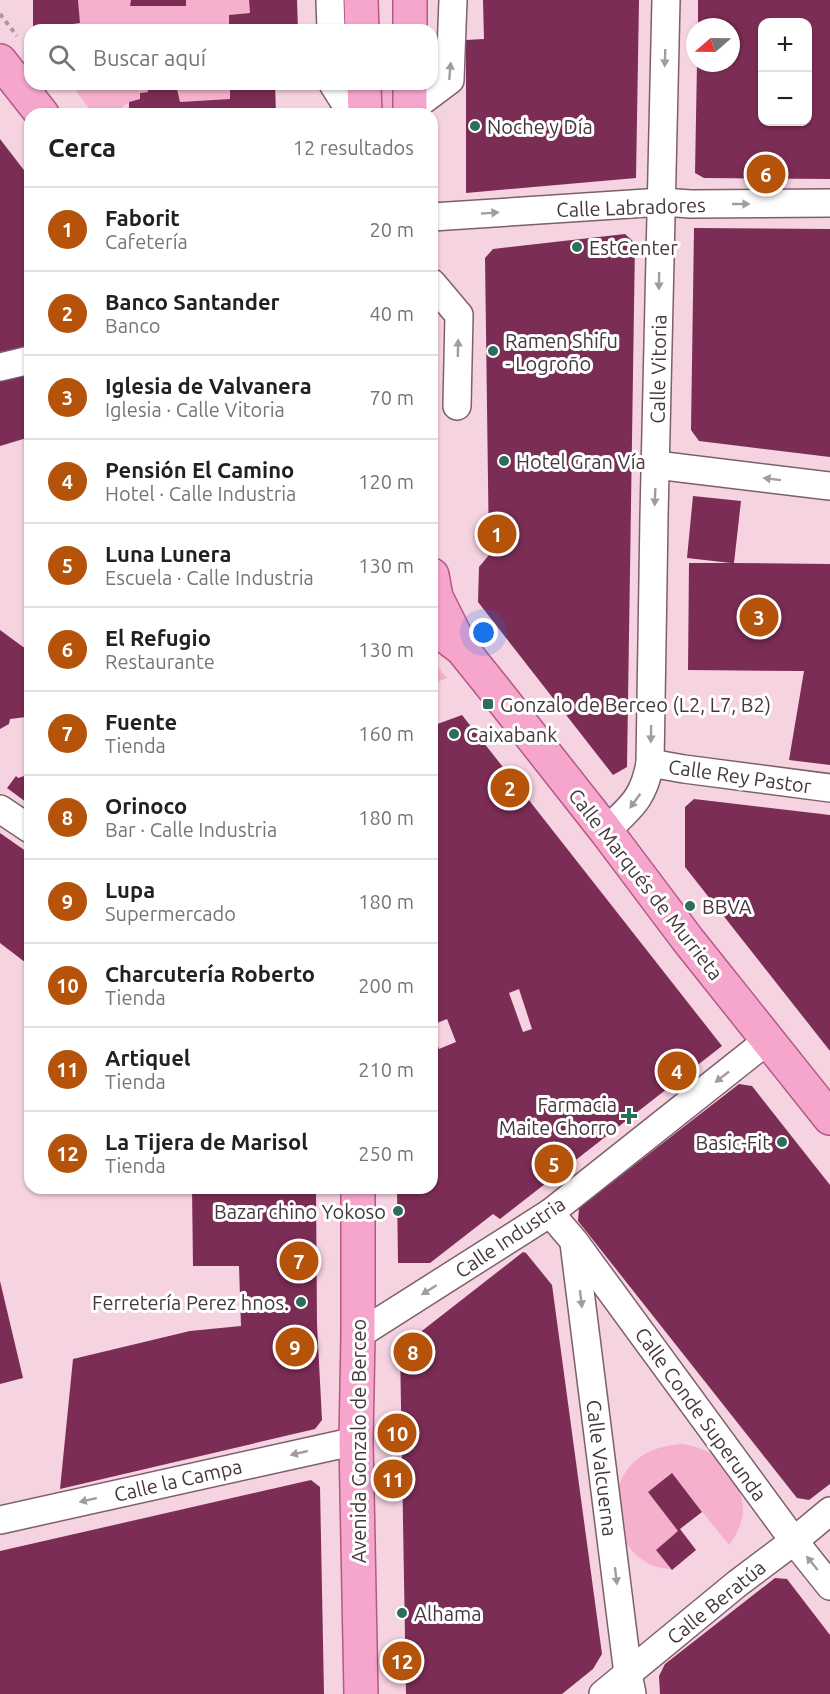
<!DOCTYPE html>
<html lang="es">
<meta charset="utf-8">
<style>
:root{--surface:#fff;--page:#f2f2f2;--text:#202124;--muted:#757577;--line:#e0e0e0;--accent:#b45309}
body{margin:0;font-family:Ubuntu,sans-serif;background:var(--page);color:var(--text)}
.controls{position:absolute;right:18px;top:18px;display:grid;overflow:hidden;border-radius:12px;box-shadow:0 2px 4px #0004}
.controls button{width:54px;height:54px;display:grid;place-items:center;padding:0;border:0;border-bottom:2px solid var(--line);background:var(--surface);color:var(--text);font:30px sans-serif}
.compass{position:absolute;left:686px;top:18px;width:54px;height:54px;border-radius:50%;background:var(--surface);box-shadow:0 2px 4px #0004;rotate:250deg}
.you{position:absolute;left:484px;top:633px;width:21px;height:21px;margin:-15px;border:4px solid #fff;border-radius:50%;background:#1a73e8;box-shadow:0 0 0 9px #1a73e833}
.badge{display:grid;place-items:center;width:39px;height:39px;border-radius:50%;background:var(--accent);color:#fff;font-size:20px;font-weight:700}
.pin{position:absolute;translate:-50% -50%;border:3px solid #fff;box-shadow:0 2px 6px #0006}
.list{margin:0;padding:0;list-style:none}
h2{display:flex;justify-content:space-between;align-items:center;height:78px;margin:0;padding:0 24px;font-size:26px}
h2 small{font-size:20px;font-weight:400;color:var(--muted)}
.list li{display:grid;grid-template-columns:39px 1fr auto;gap:18px;align-items:center;box-sizing:border-box;height:84px;padding:0 24px;border-top:2px solid var(--line)}
.list b{display:block;font-size:22px;white-space:nowrap}
.list p{margin:0;font-size:20px;white-space:nowrap;color:var(--muted)}
.list em{font-size:20px;font-style:normal;color:var(--muted)}
.icon{flex:none;width:33px;height:33px;fill:none;stroke:currentColor;stroke-width:2;stroke-linecap:round;stroke-linejoin:round}
.map{position:relative;flex:none;width:830px;height:1694px;overflow:hidden}
.search{position:absolute;background:var(--surface);box-shadow:0 2px 4px #0004;left:24px;top:24px;width:414px;height:66px;display:flex;align-items:center;gap:15px;box-sizing:border-box;padding:0 21px;border-radius:18px;color:var(--muted);font-size:22px}
.panel{position:absolute;background:var(--surface);box-shadow:0 2px 4px #0004;left:24px;top:108px;width:414px;height:1086px;border-radius:18px}
.map>svg:first-child{display:block}
.green{fill:#f4b0cc}
.building{fill:#7c2d55;fill-rule:evenodd}
.lines{fill:none;stroke-linecap:round;stroke-linejoin:round}
.minor-casing{stroke:#7d5f6b;stroke-width:30}
.major-casing{stroke:#b45884;stroke-width:36}
.path{stroke:#af959f;stroke-width:4;stroke-dasharray:4.5 4.5;stroke-linecap:butt}
.minor{stroke:#fff;stroke-width:27}
.major{stroke:#f6a6cd;stroke-width:33}
.oneway{fill:#a29c9e}
.poi-dot{fill:#2d6d5b;stroke:#fff;stroke-width:2}
.labels{text-anchor:middle;dominant-baseline:central;stroke-width:6;stroke-linejoin:round;paint-order:stroke}
.poi-label{font-size:20px;fill:#45383d;stroke:#fff;text-anchor:start}
.street-label{font-size:20px;fill:#45383d;stroke:#fff}
</style>
<div class="map">
<svg width="830" height="1694" viewBox="0 0 830 1694">
<rect width="100%" height="100%" fill="#f6d3e1"/>
<g class="green">
<path d="M78,0H131V6H186V0H249L250,13L229,15V30H73V24L80,23Z"/>
<path d="M71,84H154L148,85V92L140,93V99L129,102L114,114H93Z"/>
<path d="M176,84H230V99L180,102Z"/>
<path d="M382,84H396L397,114H382Z"/>
<path d="M432,663L435,664L447,678L432,684Z"/>
<path d="M683,1444C709,1449 717,1455 732,1477C748,1502 746,1522 729,1545L672,1474L678,1531L656,1550L672,1570C666,1568 659,1568 654,1566C611,1550 602,1484 639,1458C652,1448 667,1445 683,1444Z"/>
</g>
<g class="building">
<path d="M33,0H78L80,23L73,24V30H44V28H33Z"/>
<path d="M131,0H186V6H130Z"/>
<path d="M249,0H297L298,30H229V15L250,13Z"/>
<path d="M483,0H639L636,178L466,193V40L484,39Z"/>
<path d="M698,0H830V179L704,178L695,173L697,63H731V27H698ZM762,22H808V122H762Z"/>
<path d="M154,84H176L180,102L230,99V84H275L276,114H129V102L140,99V93L148,92V85Z"/>
<path d="M0,139L30,178V353L0,360Z"/>
<path d="M694,228L830,229V457L699,441L691,430Z"/>
<path d="M625,234L635,243L627,767L613,775L478,602L479,567L489,555L485,258L493,249Z"/>
<path d="M30,372V437L0,446V379Z"/>
<path d="M693,496L741,501L734,563L830,564V765L789,760L804,671L688,670L689,563H731L687,558Z"/>
<path d="M0,630L30,652V719L26,717L10,719L9,724L0,729Z"/>
<path d="M462,715L722,1046L500,1219L493,1214L430,1263H398L397,1188H432V1029L439,1049L456,1042L447,1019L432,1025V726ZM519,989L532,1029L523,1032L509,993Z"/>
<path d="M30,774V805L7,788L16,776L18,778Z"/>
<path d="M694,799L830,815V1051L685,867V807Z"/>
<path d="M0,833L30,854V966L0,943Z"/>
<path d="M739,1084L752,1086L830,1185V1484L809,1500L797,1498L578,1221L579,1208Z"/>
<path d="M192,1188H316L317,1324L322,1420L315,1429L60,1489L73,1359L190,1331L241,1326L239,1266H193Z"/>
<path d="M523,1252L526,1253L552,1285L602,1654L593,1669L562,1694H406L400,1348Z"/>
<path d="M0,1281L23,1378L0,1384Z"/>
<path d="M672,1473L702,1512L680,1529L696,1550L672,1570L656,1550L678,1531L648,1492Z"/>
<path d="M311,1480L320,1487L324,1694H0V1551Z"/>
<path d="M775,1578L787,1579L830,1635V1694H660L659,1676L665,1664Z"/>
</g>
<g class="lines">
<g class="minor-casing">
<g id="minor">
<path d="M330,0L331,30"/>
<path d="M333,84L352,114"/>
<path d="M410,110L450,80L453,0"/>
<path d="M432,217L662,202L691,204L830,203"/>
<path d="M432,283L459,315L457,406"/>
<path d="M0,367L30,360"/>
<path d="M656,465L830,486"/>
<path d="M650,763L684,769L830,788"/>
<path d="M0,809L30,829"/>
<path d="M606,831C631,807 644,798 650,763L654,517L666,0"/>
<path d="M550,1213L574,1241L794,1541L830,1586"/>
<path d="M574,1243L628,1674L632,1694"/>
<path d="M358,1335L550,1213L768,1040"/>
<path d="M0,1520L356,1441"/>
<path d="M603,1694L738,1583L794,1541L830,1511"/>
</g>
</g>
<g class="major-casing">
<g id="major">
<path d="M361,0L362,30"/>
<path d="M410,30V0"/>
<path d="M0,61L42,114"/>
<path d="M364,84L365,114"/>
<path d="M410,84V114"/>
<path d="M432,575L436,597L460,645"/>
<path d="M432,626L462,649L487,680L606,831L688,940L830,1118"/>
<path d="M358,1188V1335L356,1441L361,1694"/>
</g>
</g>
<path class="path" d="M0,14L17,36"/>
<use href="#minor" class="minor"/>
<use href="#major" class="major"/>
</g>
<defs><path id="oneway-solid" d="M-6-.8H1V-3.2L6.5 0L1 3.2V.8H-6Z" transform="scale(1.5)"/></defs>
<g class="oneway">
<use href="#oneway-solid" transform="translate(665 58) rotate(92)"/>
<use href="#oneway-solid" transform="translate(450 71) rotate(-85)"/>
<use href="#oneway-solid" transform="translate(741 204)"/>
<use href="#oneway-solid" transform="translate(490 213) rotate(-4)"/>
<use href="#oneway-solid" transform="translate(659 281) rotate(91)"/>
<use href="#oneway-solid" transform="translate(458 348) rotate(-89)"/>
<use href="#oneway-solid" transform="translate(772 479) rotate(-173)"/>
<use href="#oneway-solid" transform="translate(655 497) rotate(92)"/>
<use href="#oneway-solid" transform="translate(651 734) rotate(91)"/>
<use href="#oneway-solid" transform="translate(635 801) rotate(126)"/>
<use href="#oneway-solid" transform="translate(722 1077) rotate(142)"/>
<use href="#oneway-solid" transform="translate(429 1290) rotate(148)"/>
<use href="#oneway-solid" transform="translate(581 1299) rotate(83)"/>
<use href="#oneway-solid" transform="translate(299 1453) rotate(167)"/>
<use href="#oneway-solid" transform="translate(88 1500) rotate(167)"/>
<use href="#oneway-solid" transform="translate(812 1563) rotate(-129)"/>
<use href="#oneway-solid" transform="translate(616 1576) rotate(83)"/>
</g>
<g class="poi-dot">
<circle cx="475" cy="126" r="6"/>
<circle cx="577" cy="247" r="6"/>
<circle cx="493" cy="351" r="6"/>
<circle cx="504" cy="461" r="6"/>
<rect x="482" y="698" width="12" height="12" rx="3"/>
<circle cx="454" cy="734" r="6"/>
<circle cx="690" cy="906" r="6"/>
<path d="M626 1107h6v6h6v6h-6v6h-6v-6h-6v-6h6z"/>
<circle cx="782" cy="1142" r="6"/>
<circle cx="398" cy="1211" r="6"/>
<circle cx="301" cy="1302" r="6"/>
<circle cx="402" cy="1613" r="6"/>
</g>
<g class="labels">
<g class="poi-label">
<text x="487" y="126">Noche y Día</text>
<text x="589" y="247">EstCenter</text>
<text x="505" y="340">Ramen Shifu<tspan x="505" dy="23">- Logroño</tspan></text>
<text x="516" y="461">Hotel Gran Vía</text>
<text x="500" y="704">Gonzalo de Berceo (L2, L7, B2)</text>
<text x="466" y="734">Caixabank</text>
<text x="702" y="906">BBVA</text>
<text x="617" y="1104" text-anchor="end">Farmacia<tspan x="617" dy="23">Maite Chorro</tspan></text>
<text x="770" y="1142" text-anchor="end">Basic-Fit</text>
<text x="386" y="1211" text-anchor="end">Bazar chino Yokoso</text>
<text x="289" y="1302" text-anchor="end">Ferretería Perez hnos.</text>
<text x="414" y="1613">Alhama</text>
</g>
<g class="street-label">
<text transform="translate(631 207) rotate(-2)">Calle Labradores</text>
<text transform="translate(658 369) rotate(-89)">Calle Vitoria</text>
<text transform="translate(740 776) rotate(8)">Calle Rey Pastor</text>
<text transform="translate(646 884) rotate(52)">Calle Marqués de Murrieta</text>
<text transform="translate(510 1237) rotate(-34)">Calle Industria</text>
<text transform="translate(701 1414) rotate(54)">Calle Conde Superunda</text>
<text transform="translate(358 1441) rotate(-90)">Avenida Gonzalo de Berceo</text>
<text transform="translate(602 1468) rotate(83)">Calle Valcuerna</text>
<text transform="translate(178 1480) rotate(-13)">Calle la Campa</text>
<text transform="translate(716 1602) rotate(-39)">Calle Beratúa</text>
</g>
</g>
</svg>
<div class="controls">
<button>+</button>
<button>−</button>
</div>
<svg class="compass" viewBox="-18 -18 36 36"><path d="M0-13l5 13h-10z" fill="#e53935"/><path d="M0 13l5-13h-10z" fill="#757577"/></svg>
<div class="you"></div>
<div class="pin badge" style="left:497px;top:534px">1</div>
<div class="pin badge" style="left:510px;top:788px">2</div>
<div class="pin badge" style="left:759px;top:617px">3</div>
<div class="pin badge" style="left:677px;top:1071px">4</div>
<div class="pin badge" style="left:554px;top:1164px">5</div>
<div class="pin badge" style="left:766px;top:174px">6</div>
<div class="pin badge" style="left:299px;top:1261px">7</div>
<div class="pin badge" style="left:413px;top:1352px">8</div>
<div class="pin badge" style="left:295px;top:1347px">9</div>
<div class="pin badge" style="left:397px;top:1433px">10</div>
<div class="pin badge" style="left:393px;top:1479px">11</div>
<div class="pin badge" style="left:402px;top:1661px">12</div>
<div class="search"><svg class="icon" aria-label="search" viewBox="0 0 24 24"><circle cx="10" cy="10" r="6"/><path d="M15 15l6 6"/></svg>Buscar aquí</div>
<section class="panel">
<h2>Cerca<small>12 resultados</small></h2>
<ul class="list">
<li><span class="badge">1</span><div><b>Faborit</b><p>Cafetería</p></div><em>20 m</em></li>
<li><span class="badge">2</span><div><b>Banco Santander</b><p>Banco</p></div><em>40 m</em></li>
<li><span class="badge">3</span><div><b>Iglesia de Valvanera</b><p>Iglesia · Calle Vitoria</p></div><em>70 m</em></li>
<li><span class="badge">4</span><div><b>Pensión El Camino</b><p>Hotel · Calle Industria</p></div><em>120 m</em></li>
<li><span class="badge">5</span><div><b>Luna Lunera</b><p>Escuela · Calle Industria</p></div><em>130 m</em></li>
<li><span class="badge">6</span><div><b>El Refugio</b><p>Restaurante</p></div><em>130 m</em></li>
<li><span class="badge">7</span><div><b>Fuente</b><p>Tienda</p></div><em>160 m</em></li>
<li><span class="badge">8</span><div><b>Orinoco</b><p>Bar · Calle Industria</p></div><em>180 m</em></li>
<li><span class="badge">9</span><div><b>Lupa</b><p>Supermercado</p></div><em>180 m</em></li>
<li><span class="badge">10</span><div><b>Charcutería Roberto</b><p>Tienda</p></div><em>200 m</em></li>
<li><span class="badge">11</span><div><b>Artiquel</b><p>Tienda</p></div><em>210 m</em></li>
<li><span class="badge">12</span><div><b>La Tijera de Marisol</b><p>Tienda</p></div><em>250 m</em></li>
</ul>
</section>
</div>
